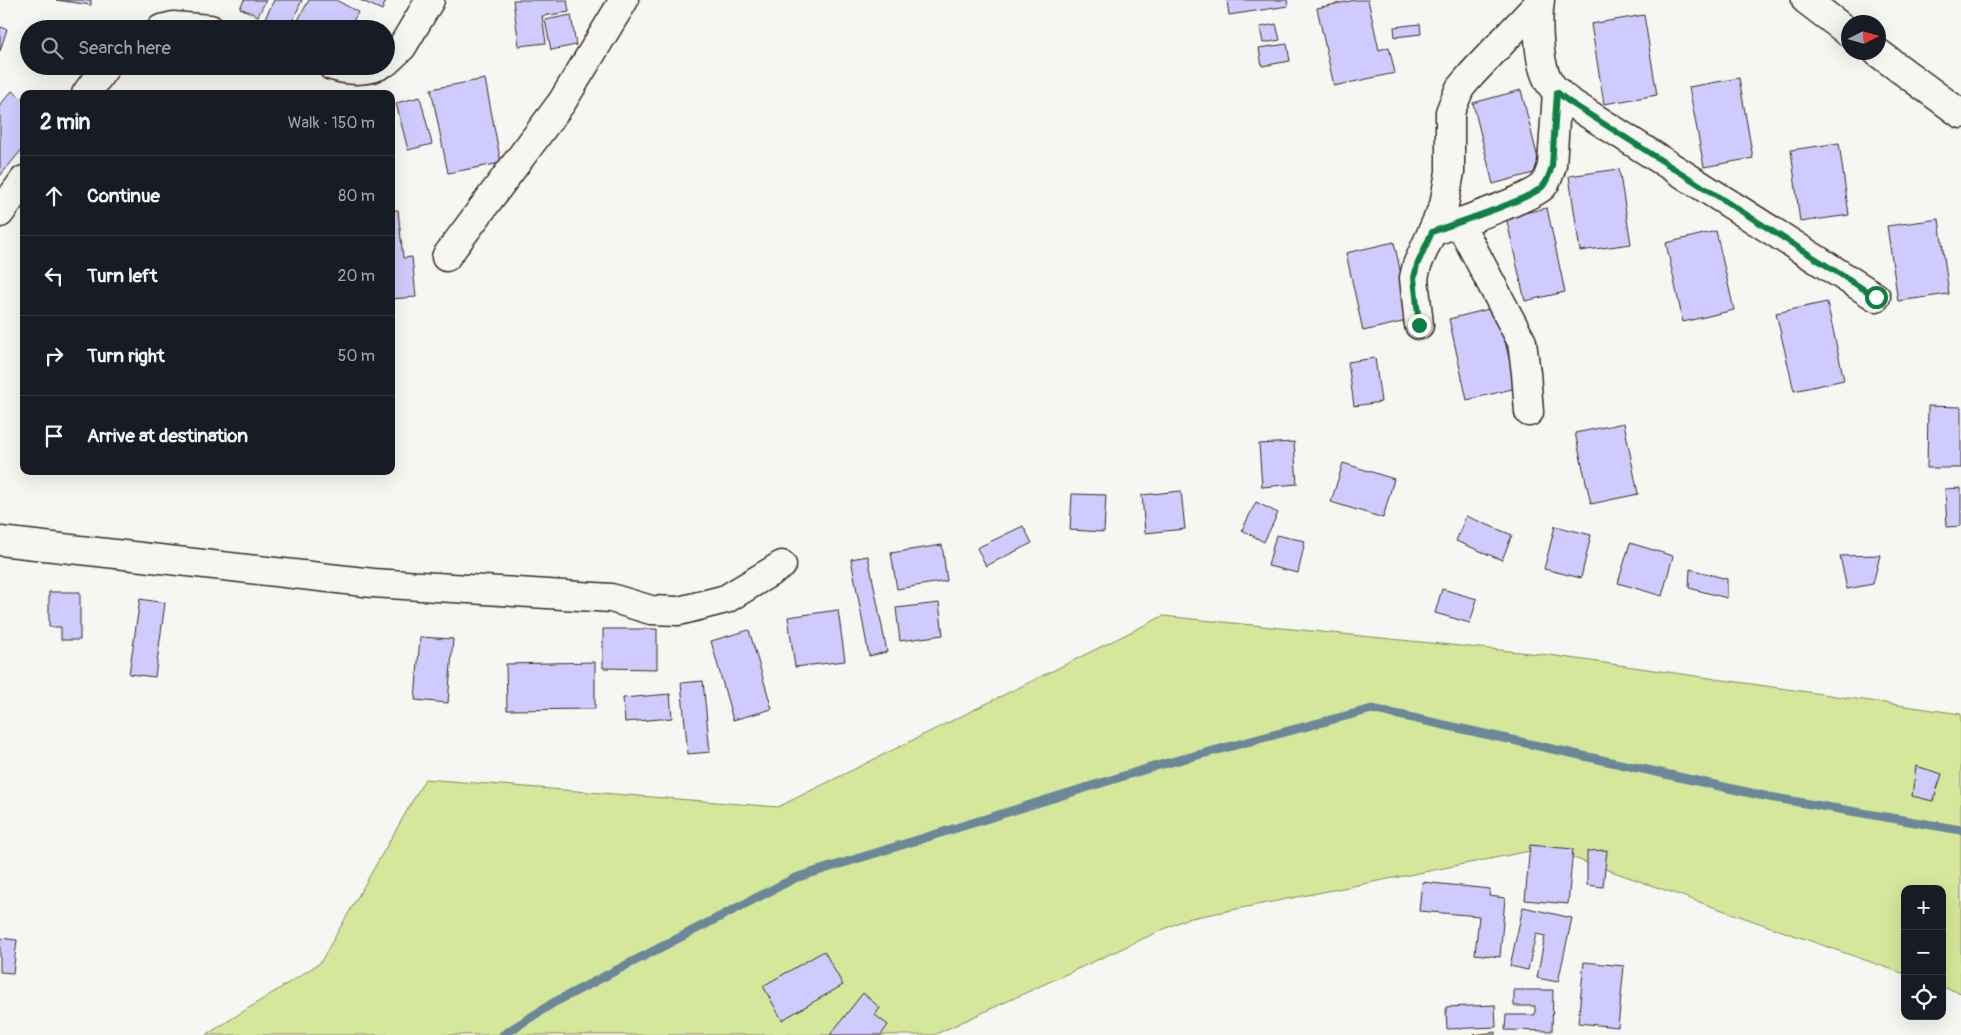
<!DOCTYPE html>
<meta charset="utf-8">
<style>
:root{--surface:#171b24;--page:#242831;--text:#f1f3f6;--muted:#9ea1a6;--line:#363941}
body{margin:0;font-family:Pangolin,sans-serif;background:var(--page);color:var(--text)}
.controls{position:absolute;right:15px;bottom:15px;display:grid;overflow:hidden;border-radius:10px;box-shadow:0 5px 20px #0002}
.controls button{width:45px;height:45px;display:grid;place-items:center;padding:0;border:0;border-bottom:1px solid var(--line);background:var(--surface);color:var(--text);font:25px sans-serif}
.compass{position:absolute;left:1841px;top:15px;width:45px;height:45px;border-radius:50%;background:var(--surface);box-shadow:0 5px 20px #0002;rotate:85deg}
.stop{position:absolute;width:15px;height:15px;margin:-11px;border:4px solid #0b8043;border-radius:50%;background:#fff}
.stop.end{background:#0b8043;border-color:#fff;box-shadow:0 1px 5px #0008}
.list{margin:0;padding:0;list-style:none}
h2{display:flex;justify-content:space-between;align-items:center;height:65px;margin:0;padding:0 20px;font-size:21px}
h2 small{font-size:16px;font-weight:400;color:var(--muted)}
.list li{display:grid;grid-template-columns:32px 1fr auto;gap:15px;align-items:center;box-sizing:border-box;height:80px;padding:0 20px;border-top:1px solid var(--line)}
.list b{display:block;font-size:19px;white-space:nowrap}
.list em{font-size:16px;font-style:normal;color:var(--muted)}
.icon{flex:none;width:28px;height:28px;fill:none;stroke:currentColor;stroke-width:2;stroke-linecap:round;stroke-linejoin:round}
.map{position:relative;flex:none;width:1961px;height:1035px;overflow:hidden}
.search{position:absolute;background:var(--surface);box-shadow:0 5px 20px #0002;left:20px;top:20px;width:375px;height:55px;display:flex;align-items:center;gap:12px;box-sizing:border-box;padding:0 18px;border-radius:28px;color:var(--muted);font-size:19px}
.panel{position:absolute;background:var(--surface);box-shadow:0 5px 20px #0002;left:20px;top:90px;width:375px;height:385px;border-radius:10px}
.map>svg:first-child{display:block}
.green{fill:#d5e79a;stroke:#88885c}
.lines{fill:none;stroke-linecap:round;stroke-linejoin:round}
.stream{stroke:#6c879a;stroke-width:9}
.building{fill:#cfcbfe;stroke:#3b2a1e}
.minor-casing{stroke:#3b2a1e;stroke-width:31}
.tertiary-casing{stroke:#3b2a1e;stroke-width:31}
.minor{stroke:#f6f6f2;stroke-width:28}
.tertiary{stroke:#f6f6f2;stroke-width:28}
.route{stroke:#0b8043;stroke-width:6}
</style>
<div class="map">
<svg width="1961" height="1035" viewBox="0 0 1961 1035">
<rect width="100%" height="100%" fill="#f6f6f2"/>
<filter id="ink" filterUnits="userSpaceOnUse"><feTurbulence type="fractalNoise" baseFrequency=".02" numOctaves="2"/><feDisplacementMap in="SourceGraphic" scale="10" xChannelSelector="R" yChannelSelector="G"/><feConvolveMatrix kernelMatrix="1 2 1 2 8 2 1 2 1" color-interpolation-filters="sRGB"/></filter>
<g filter="url(#ink)">
<path class="green" d="M1163,616L1549,655L1961,714V993L1942,987V889H1905V974L1545,848L1186,919L934,1035H206L320,963L425,779L778,807Z"/>
<g class="lines">
<path class="stream" d="M503,1035L553,1003L795,878L1156,766L1372,709L1769,797L1961,830"/>
</g>
<g class="building">
<path d="M56,0H91V5Z"/>
<path d="M244,0H266L258,16L240,8Z"/>
<path d="M274,0H302L289,29H276L263,23Z"/>
<path d="M309,0H336L358,12L349,29H309L297,22Z"/>
<path d="M360,0H386L382,10Z"/>
<path d="M513,0H567L569,12L542,16L546,43L519,46Z"/>
<path d="M1227,0H1287L1288,6L1229,15Z"/>
<path d="M1355,0H1368L1379,50L1389,47L1395,73L1334,86L1317,8Z"/>
<path d="M571,15L576,45L551,50L545,20Z"/>
<path d="M1644,15L1657,95L1604,104L1591,24Z"/>
<path d="M1276,24L1280,40L1263,43L1260,27Z"/>
<path d="M1420,24L1421,34L1395,37L1394,27Z"/>
<path d="M0,27L7,29L0,51Z"/>
<path d="M1287,44L1290,61L1262,66L1259,48Z"/>
<path d="M1739,78L1753,158L1704,167L1689,87Z"/>
<path d="M485,79L501,163L448,173L431,89Z"/>
<path d="M1521,90L1541,171L1493,184L1473,103Z"/>
<path d="M12,91L24,100V147L0,176V105Z"/>
<path d="M420,97L432,144L408,150L396,103Z"/>
<path d="M1839,143L1849,215L1800,222L1791,150Z"/>
<path d="M1619,169L1631,244L1580,251L1569,176Z"/>
<path d="M1547,208L1565,292L1525,301L1506,217Z"/>
<path d="M391,210H398L403,258L412,257L416,297L391,299Z"/>
<path d="M1939,219L1949,294L1898,301L1887,226Z"/>
<path d="M1716,231L1734,310L1683,322L1666,243Z"/>
<path d="M1394,242L1411,320L1363,331L1346,253Z"/>
<path d="M1827,302L1844,380L1794,391L1776,313Z"/>
<path d="M1497,307L1516,388L1467,400L1449,319Z"/>
<path d="M1375,358L1381,402L1354,406L1348,362Z"/>
<path d="M1928,406L1961,407V468H1927Z"/>
<path d="M1624,423L1638,494L1591,504L1575,433Z"/>
<path d="M1294,442L1297,484L1262,487L1259,444Z"/>
<path d="M1343,463L1394,479L1383,518L1331,502Z"/>
<path d="M1961,488V526L1947,527L1945,489Z"/>
<path d="M1181,491L1185,529L1145,533L1142,495Z"/>
<path d="M1072,494L1106,495L1104,532L1070,530Z"/>
<path d="M1256,502L1278,513L1264,542L1242,530Z"/>
<path d="M1466,516L1512,535L1502,560L1456,541Z"/>
<path d="M1023,526L1032,543L986,566L977,548Z"/>
<path d="M1555,526L1591,535L1581,578L1544,569Z"/>
<path d="M1276,535L1305,541L1298,573L1268,566Z"/>
<path d="M1630,543L1673,556L1662,596L1618,583Z"/>
<path d="M942,545L947,581L897,589L891,553Z"/>
<path d="M1880,555L1873,584L1847,589L1840,556Z"/>
<path d="M868,556L887,652L869,656L851,559Z"/>
<path d="M1690,569L1727,579V598L1689,588Z"/>
<path d="M1442,589L1477,599L1470,623L1435,613Z"/>
<path d="M49,592H80V640H61V627H49Z"/>
<path d="M140,599L165,603L155,677L129,674Z"/>
<path d="M939,603L943,635L900,641L896,608Z"/>
<path d="M838,610L845,661L795,667L788,617Z"/>
<path d="M603,629H657V669L603,668Z"/>
<path d="M749,630L772,709L733,720L711,641Z"/>
<path d="M420,637L453,639L448,703L415,700Z"/>
<path d="M595,662V709L507,710L506,664Z"/>
<path d="M703,681L710,752L688,754L681,683Z"/>
<path d="M670,694L672,718L625,722L623,698Z"/>
<path d="M1916,766L1942,774L1933,801L1912,796Z"/>
<path d="M1530,845L1573,849L1568,904L1525,900Z"/>
<path d="M1607,850L1603,887L1587,885V851Z"/>
<path d="M1422,882L1490,889L1489,896L1505,898L1500,957L1475,954L1479,916L1419,911Z"/>
<path d="M1523,907L1572,918L1558,982L1537,978L1545,936L1536,934L1528,970L1510,966Z"/>
<path d="M0,938L17,940L13,973L0,972Z"/>
<path d="M824,951L843,985L782,1020L763,986Z"/>
<path d="M1584,962L1624,966L1618,1027L1578,1023Z"/>
<path d="M1514,990H1553L1552,1031L1505,1030L1506,1015H1535V1006H1514Z"/>
<path d="M863,993L880,1008L875,1015L888,1025L881,1035H830Z"/>
<path d="M1495,1005L1496,1027L1447,1029L1446,1007Z"/>
<path d="M1496,1032V1035H1474Z"/>
</g>
<g class="lines">
<g class="minor-casing">
<g id="minor">
<path d="M1540,0C1537,20 1538,60 1547,78C1551,88 1561,95 1568,101L1876,297"/>
<path d="M161,29L173,26L210,29"/>
<path d="M386,62L402,47L430,0"/>
<path d="M332,66C348,71 362,72 378,66"/>
<path d="M86,94L106,66"/>
<path d="M0,213L24,180"/>
<path d="M1459,222L1522,342L1526,373L1529,412"/>
<path d="M1432,232C1452,225 1532,198 1543,186C1548,180 1550,173 1552,165L1557,92"/>
<path d="M446,257L562,102L624,0"/>
<path d="M1419,325L1414,278L1417,265L1444,205L1450,172V112L1460,88L1472,74L1539,3"/>
<path d="M0,541L373,583L611,598L651,610L679,611L726,599L782,565"/>
</g>
</g>
<g class="tertiary-casing">
<g id="tertiary">
<path d="M1806,0L1848,32"/>
<path d="M1877,52L1961,114"/>
</g>
</g>
<use href="#minor" class="minor"/>
<use href="#tertiary" class="tertiary"/>
</g>
</g>
<g class="lines" filter="url(#ink)">
<path class="route" d="M1419,325L1414,278L1417,265L1432,232C1452,224 1532,199 1543,186C1548,180 1550,173 1552,166L1557,92L1568,101L1876,297"/>
</g>
</svg>
<div class="controls">
<button>+</button>
<button>−</button>
<button><svg class="icon" aria-label="locate" viewBox="0 0 24 24"><circle cx="12" cy="12" r="6"/><path d="M12 2v4M12 18v4M2 12h4M18 12h4"/></svg></button>
</div>
<svg class="compass" viewBox="-18 -18 36 36"><path d="M0-13l5 13h-10z" fill="#e53935"/><path d="M0 13l5-13h-10z" fill="#9ea1a6"/></svg>
<div class="stop" style="left:1876px;top:297px"></div>
<div class="stop end" style="left:1419px;top:325px"></div>
<div class="search"><svg class="icon" aria-label="search" viewBox="0 0 24 24"><circle cx="10" cy="10" r="6"/><path d="M15 15l6 6"/></svg>Search here</div>
<section class="panel">
<h2>2 min<small>Walk · 150 m</small></h2>
<ul class="list">
<li><svg class="icon" aria-label="ahead" viewBox="0 0 24 24"><path d="M12 20V5M6 11l6-6 6 6"/></svg><div><b>Continue</b></div><em>80 m</em></li>
<li><svg class="icon" aria-label="left" viewBox="0 0 24 24"><path d="M17 20v-9H6M10 6l-5 5 5 5"/></svg><div><b>Turn left</b></div><em>20 m</em></li>
<li><svg class="icon" aria-label="right" viewBox="0 0 24 24"><path d="M7 20v-9h11M14 6l5 5-5 5"/></svg><div><b>Turn right</b></div><em>50 m</em></li>
<li><svg class="icon" aria-label="arrive" viewBox="0 0 24 24"><path d="M6 21V4h12l-3 4 3 4H6"/></svg><div><b>Arrive at destination</b></div></li>
</ul>
</section>
</div>
